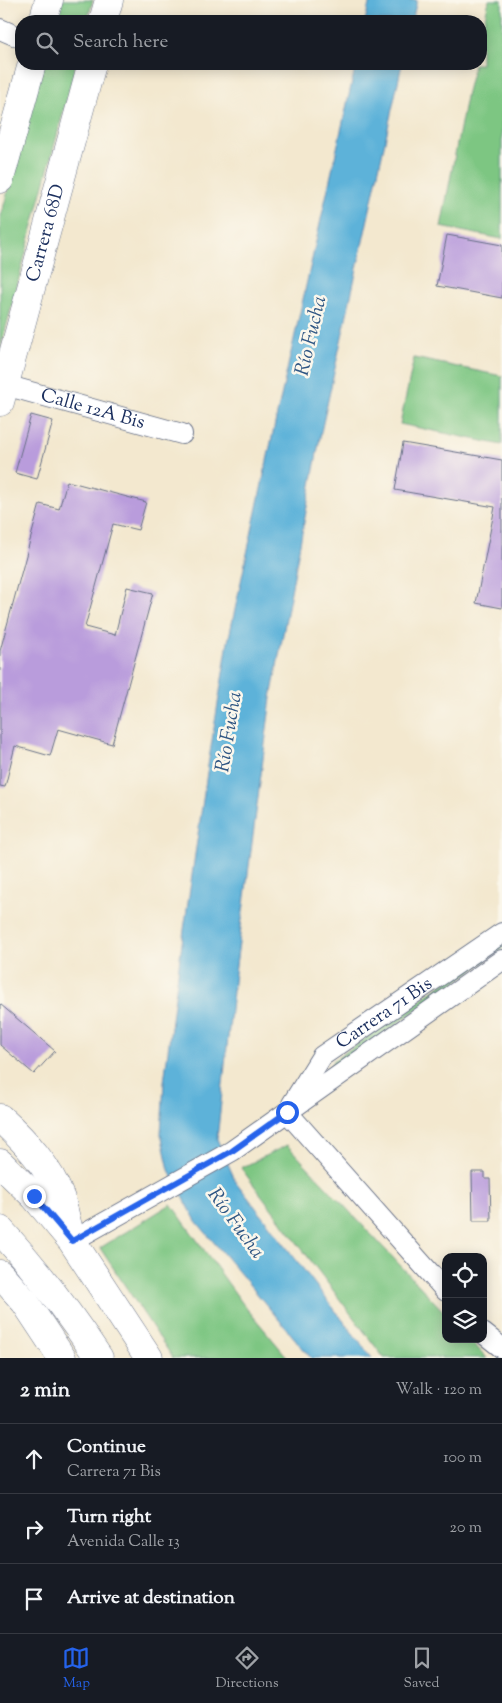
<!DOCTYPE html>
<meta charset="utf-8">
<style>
:root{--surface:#171b24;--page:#242831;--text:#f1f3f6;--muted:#9ea1a6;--line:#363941;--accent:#2563eb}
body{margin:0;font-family:"Sorts Mill Goudy",serif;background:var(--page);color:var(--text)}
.controls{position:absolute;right:15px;bottom:15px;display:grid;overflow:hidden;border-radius:10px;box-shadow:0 2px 12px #0003}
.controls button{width:45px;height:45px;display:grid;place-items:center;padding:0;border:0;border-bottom:1px solid var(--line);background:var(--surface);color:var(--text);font:25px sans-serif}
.stop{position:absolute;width:15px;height:15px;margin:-11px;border:4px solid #2563eb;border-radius:50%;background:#fff}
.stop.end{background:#2563eb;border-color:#fff;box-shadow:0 1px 5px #0008}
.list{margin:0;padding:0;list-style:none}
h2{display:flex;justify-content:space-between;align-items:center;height:65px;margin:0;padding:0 20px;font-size:21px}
h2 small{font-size:16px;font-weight:400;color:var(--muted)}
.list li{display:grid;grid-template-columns:32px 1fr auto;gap:15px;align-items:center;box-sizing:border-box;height:70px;padding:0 20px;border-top:1px solid var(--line)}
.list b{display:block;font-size:19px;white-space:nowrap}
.list p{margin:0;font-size:16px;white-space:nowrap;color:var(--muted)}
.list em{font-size:16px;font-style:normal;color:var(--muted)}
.icon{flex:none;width:28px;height:28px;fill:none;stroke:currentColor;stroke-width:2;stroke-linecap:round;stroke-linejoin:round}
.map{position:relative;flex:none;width:502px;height:1358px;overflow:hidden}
.search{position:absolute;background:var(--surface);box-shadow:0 2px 12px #0003;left:15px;right:15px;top:15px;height:55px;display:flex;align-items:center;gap:12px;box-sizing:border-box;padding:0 18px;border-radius:20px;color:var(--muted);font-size:19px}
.sheet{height:275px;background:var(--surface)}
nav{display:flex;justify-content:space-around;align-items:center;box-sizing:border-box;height:70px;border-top:1px solid var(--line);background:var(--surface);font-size:14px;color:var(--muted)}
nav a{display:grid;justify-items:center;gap:2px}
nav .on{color:var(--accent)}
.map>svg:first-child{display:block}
.green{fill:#7dc682;stroke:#4c7a70}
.water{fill:#5db2d9;stroke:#3c709c}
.building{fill:#b99cdc}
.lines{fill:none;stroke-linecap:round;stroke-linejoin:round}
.minor-casing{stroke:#677086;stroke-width:22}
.secondary-casing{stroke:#677086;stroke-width:29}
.primary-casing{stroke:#677086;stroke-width:29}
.minor{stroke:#fff;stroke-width:20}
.secondary{stroke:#fff;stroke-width:28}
.primary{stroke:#fff;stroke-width:28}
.route{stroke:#2563eb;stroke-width:6}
.labels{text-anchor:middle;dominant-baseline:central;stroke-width:5;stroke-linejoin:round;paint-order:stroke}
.street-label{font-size:19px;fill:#1b2f5e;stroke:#fbf7ec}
.water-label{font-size:20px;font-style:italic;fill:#2f5683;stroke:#fbf7ec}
</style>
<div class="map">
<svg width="502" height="1358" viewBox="0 0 502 1358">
<rect width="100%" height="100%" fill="#fbf7ec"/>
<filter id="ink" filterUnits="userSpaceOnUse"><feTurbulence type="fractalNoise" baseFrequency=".02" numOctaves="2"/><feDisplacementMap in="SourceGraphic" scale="10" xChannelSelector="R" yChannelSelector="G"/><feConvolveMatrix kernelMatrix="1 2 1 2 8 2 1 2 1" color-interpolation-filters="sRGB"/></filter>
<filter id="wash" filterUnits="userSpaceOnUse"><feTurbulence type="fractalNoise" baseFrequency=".0096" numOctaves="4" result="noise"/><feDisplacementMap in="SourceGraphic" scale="20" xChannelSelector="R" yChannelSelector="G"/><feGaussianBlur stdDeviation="1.12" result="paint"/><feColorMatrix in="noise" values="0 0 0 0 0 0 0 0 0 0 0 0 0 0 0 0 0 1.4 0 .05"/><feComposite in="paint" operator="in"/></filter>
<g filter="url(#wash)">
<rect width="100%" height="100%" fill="#f3e8cf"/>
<g class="green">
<path d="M59,0H93L87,21H53Z"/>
<path d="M489,0H502V239L441,227L467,92L474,64H481V35Z"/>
<path d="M42,64H76L0,350V220Z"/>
<path d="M414,358L502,376V445L400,424Z"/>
<path d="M502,942V949L325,1075L333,1061Z"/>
<path d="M287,1145L446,1314V1339H469L487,1358H384L241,1168Z"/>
<path d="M171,1204L243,1304L288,1358H173L100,1248Z"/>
</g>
<g class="water">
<path d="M370,0H417L412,21H365Z"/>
<path d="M356,64H402L321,432L271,698L235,973L217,1139L236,1182L372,1358H311L196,1221L169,1170L161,1134L164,1082L180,957L209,759L228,642L276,419Z"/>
</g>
<g id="blocks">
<g class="building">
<path d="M447,235L502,245V298L437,286Z"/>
<path d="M31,415L53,421L37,479L15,473Z"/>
<path d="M403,443L502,460V608L476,603L495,507L395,490Z"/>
<path d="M67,481L146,502L138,530L113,524L85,627L115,635L127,587L153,593L112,744L58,729L50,756L15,746L5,787L0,786V651L40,504L59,509Z"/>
<path d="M0,1004L55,1051L34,1074L0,1045Z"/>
<path d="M472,1172H485V1179H490L491,1221H473Z"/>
</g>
</g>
</g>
<g filter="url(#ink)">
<use href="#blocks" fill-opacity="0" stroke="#677086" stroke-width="1"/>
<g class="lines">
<g class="minor-casing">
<g id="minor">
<path d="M0,29L21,38"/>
<path id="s1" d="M5,385L182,434"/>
<path id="s2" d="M292,1104L322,1056L502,933"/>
<path d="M287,1112L446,1291"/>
<path d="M72,1241L232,1151L502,960"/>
<path d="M483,1333L502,1348"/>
</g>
</g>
<g class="secondary-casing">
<g id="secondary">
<path d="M43,21L49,0"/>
<path d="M103,21L109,0"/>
<path d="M0,179L32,64"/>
<path id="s3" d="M0,402L92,64"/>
</g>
</g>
<g class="primary-casing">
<g id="primary">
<path d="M0,1118C25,1141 49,1166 61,1199C64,1209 66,1220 69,1230"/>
<path d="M0,1163L34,1196L72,1241L149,1358"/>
<path d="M0,1230C37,1270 69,1313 99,1358"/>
<path d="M0,1274L25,1302L62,1358"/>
</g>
</g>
<use href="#minor" class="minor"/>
<use href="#secondary" class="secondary"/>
<use href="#primary" class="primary"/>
</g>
</g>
<g class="lines" filter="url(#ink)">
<path class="route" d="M34,1196L72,1241L232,1151L287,1112"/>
</g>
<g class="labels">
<g class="street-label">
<text stroke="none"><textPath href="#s3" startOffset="175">Carrera 68D</textPath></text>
<text stroke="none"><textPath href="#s1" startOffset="91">Calle 12A Bis</textPath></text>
<text stroke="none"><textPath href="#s2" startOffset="132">Carrera 71 Bis</textPath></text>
</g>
<g class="water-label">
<text transform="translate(312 336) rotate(-77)">Río Fucha</text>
<text transform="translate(230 732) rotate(-81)">Río Fucha</text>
<text transform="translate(235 1224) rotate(54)">Río Fucha</text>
</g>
</g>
</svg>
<div class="controls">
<button><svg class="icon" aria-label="locate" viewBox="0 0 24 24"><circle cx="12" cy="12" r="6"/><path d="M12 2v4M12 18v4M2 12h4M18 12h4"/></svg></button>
<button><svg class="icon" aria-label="layers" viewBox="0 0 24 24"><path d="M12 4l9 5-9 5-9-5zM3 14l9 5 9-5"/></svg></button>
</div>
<div class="stop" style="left:287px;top:1112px"></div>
<div class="stop end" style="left:34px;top:1196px"></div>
<div class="search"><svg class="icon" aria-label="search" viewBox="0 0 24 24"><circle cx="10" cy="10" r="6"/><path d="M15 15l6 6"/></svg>Search here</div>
</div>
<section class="sheet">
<h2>2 min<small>Walk · 120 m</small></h2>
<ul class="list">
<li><svg class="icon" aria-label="ahead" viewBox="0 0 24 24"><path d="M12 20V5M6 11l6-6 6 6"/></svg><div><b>Continue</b><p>Carrera 71 Bis</p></div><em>100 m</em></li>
<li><svg class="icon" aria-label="right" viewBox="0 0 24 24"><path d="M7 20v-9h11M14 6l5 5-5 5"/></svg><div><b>Turn right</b><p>Avenida Calle 13</p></div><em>20 m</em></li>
<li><svg class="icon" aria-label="arrive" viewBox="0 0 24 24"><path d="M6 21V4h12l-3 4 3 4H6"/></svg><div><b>Arrive at destination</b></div></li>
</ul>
</section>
<nav>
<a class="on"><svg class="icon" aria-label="map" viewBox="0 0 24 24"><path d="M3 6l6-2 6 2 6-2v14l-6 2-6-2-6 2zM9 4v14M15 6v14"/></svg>Map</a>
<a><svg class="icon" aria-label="directions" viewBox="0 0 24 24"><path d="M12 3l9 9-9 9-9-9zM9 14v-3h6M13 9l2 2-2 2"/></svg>Directions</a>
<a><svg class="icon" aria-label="saved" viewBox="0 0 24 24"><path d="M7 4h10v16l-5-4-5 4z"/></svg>Saved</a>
</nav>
